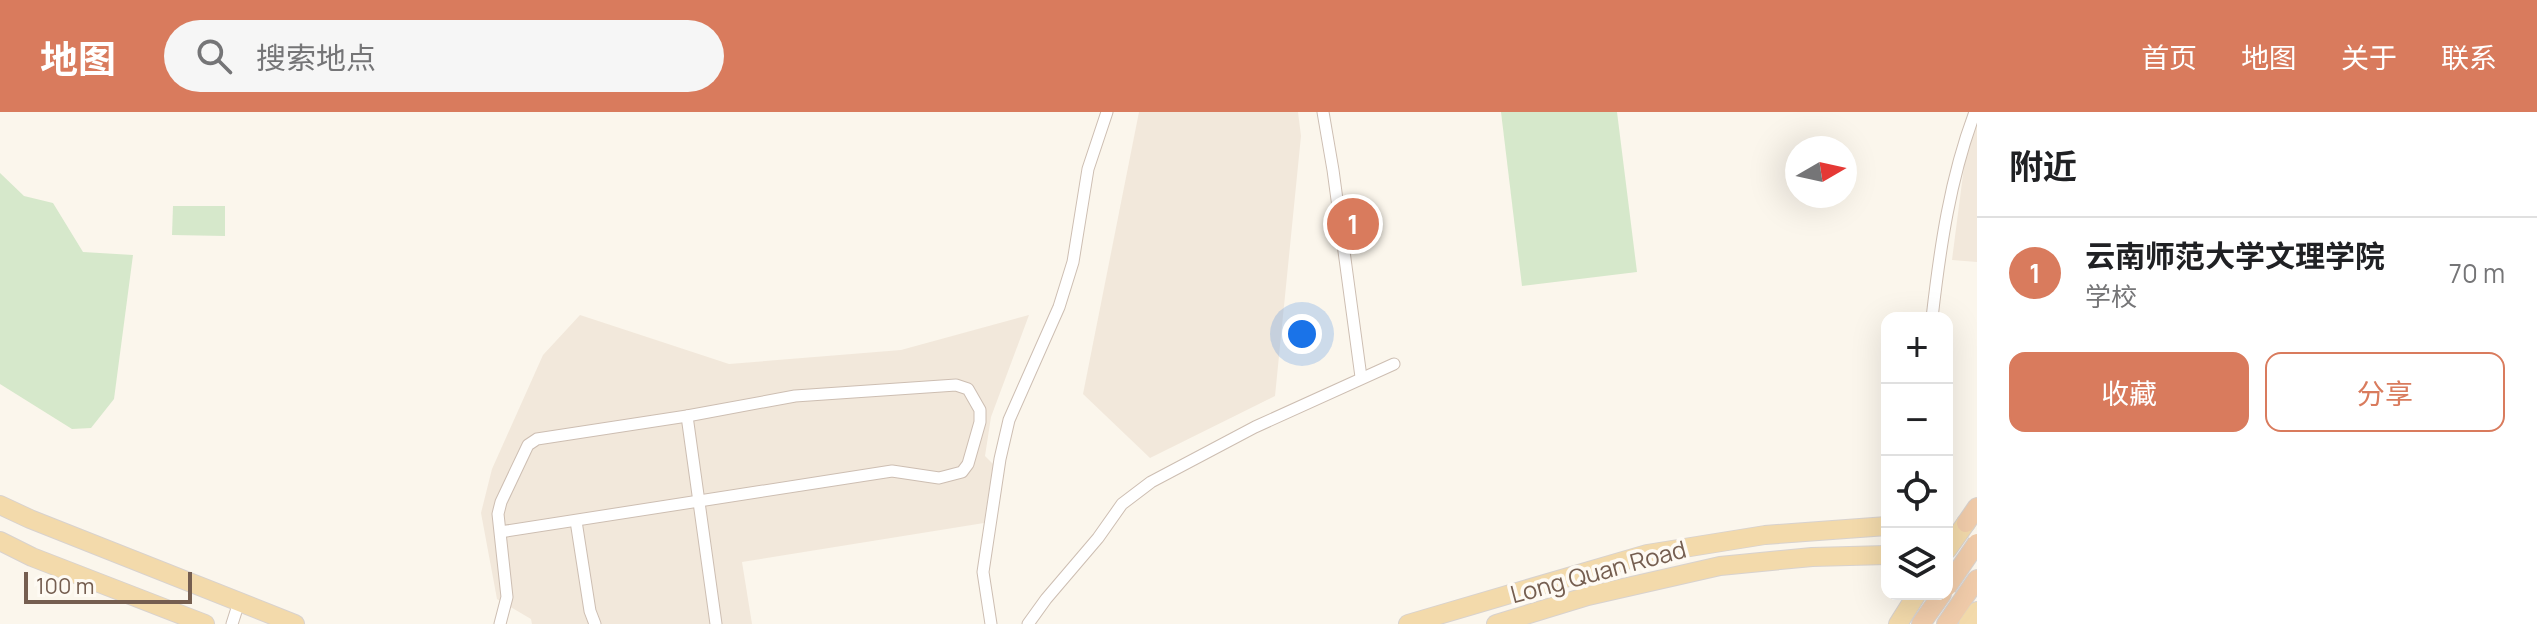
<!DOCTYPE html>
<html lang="zh">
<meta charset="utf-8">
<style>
:root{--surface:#fff;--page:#f6f6f6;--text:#202124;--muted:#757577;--line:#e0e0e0;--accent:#d97b5d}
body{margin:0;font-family:Manrope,"Noto Sans SC",sans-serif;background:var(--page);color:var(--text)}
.controls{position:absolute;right:24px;bottom:24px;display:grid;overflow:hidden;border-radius:16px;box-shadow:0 8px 32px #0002}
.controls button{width:72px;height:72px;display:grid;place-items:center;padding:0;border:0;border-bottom:2px solid var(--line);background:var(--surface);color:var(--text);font:40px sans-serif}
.compass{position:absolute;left:1785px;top:24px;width:72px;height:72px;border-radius:50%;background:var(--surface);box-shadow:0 8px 32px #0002;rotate:81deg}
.scale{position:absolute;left:24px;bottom:20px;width:168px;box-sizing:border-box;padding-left:8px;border:4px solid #755e50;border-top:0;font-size:22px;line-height:28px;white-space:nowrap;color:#755e50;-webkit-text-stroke:6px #fefaf3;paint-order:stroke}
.you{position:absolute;left:1302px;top:222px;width:28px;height:28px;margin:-20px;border:6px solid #fff;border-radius:50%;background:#1a73e8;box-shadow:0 0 0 12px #1a73e833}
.badge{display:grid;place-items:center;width:52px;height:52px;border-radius:50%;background:var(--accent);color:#fff;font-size:26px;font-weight:700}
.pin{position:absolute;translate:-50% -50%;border:4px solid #fff;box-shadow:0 2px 8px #0006}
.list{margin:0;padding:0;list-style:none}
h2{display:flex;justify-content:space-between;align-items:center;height:104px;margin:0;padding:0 32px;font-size:34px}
h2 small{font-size:26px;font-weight:400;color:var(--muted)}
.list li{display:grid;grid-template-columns:52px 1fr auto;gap:24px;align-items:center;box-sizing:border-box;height:112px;padding:0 32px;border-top:2px solid var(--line)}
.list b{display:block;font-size:30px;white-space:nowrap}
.list p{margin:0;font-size:26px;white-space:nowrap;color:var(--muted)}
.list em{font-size:26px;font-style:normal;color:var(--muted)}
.actions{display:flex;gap:16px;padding:24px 32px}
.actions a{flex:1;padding:18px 0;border:2px solid var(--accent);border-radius:16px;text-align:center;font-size:28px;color:var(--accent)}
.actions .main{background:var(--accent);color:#fff}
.icon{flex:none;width:44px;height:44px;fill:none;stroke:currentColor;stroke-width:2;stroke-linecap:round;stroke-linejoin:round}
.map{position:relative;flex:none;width:1977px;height:512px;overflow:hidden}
header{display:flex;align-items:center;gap:48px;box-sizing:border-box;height:112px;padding:0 40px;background:var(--accent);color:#fff}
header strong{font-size:38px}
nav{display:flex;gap:44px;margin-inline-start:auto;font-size:28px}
.search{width:560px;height:72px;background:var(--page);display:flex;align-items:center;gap:20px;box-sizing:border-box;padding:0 28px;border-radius:44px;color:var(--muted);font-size:30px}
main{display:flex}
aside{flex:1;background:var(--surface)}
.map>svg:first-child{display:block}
.residential{fill:#f2e8db}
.green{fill:#d6e8cb}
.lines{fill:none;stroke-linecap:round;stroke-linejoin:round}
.minor-casing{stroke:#cdbeb2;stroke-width:13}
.primary-casing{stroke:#d8d2ce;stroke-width:20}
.trunk-casing{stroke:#d8d2ce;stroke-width:20}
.minor{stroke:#fff;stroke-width:11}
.primary{stroke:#f3daab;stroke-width:18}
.trunk{stroke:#f1ccaa;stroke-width:18}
.trunk-bridge-casing{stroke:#d8d2ce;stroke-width:20;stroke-linecap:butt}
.trunk-bridge{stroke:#f1ccaa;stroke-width:18}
.labels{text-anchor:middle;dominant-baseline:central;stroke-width:7;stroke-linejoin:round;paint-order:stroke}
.street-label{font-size:24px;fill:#755e50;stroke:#fefaf3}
</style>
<header>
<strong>地图</strong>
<div class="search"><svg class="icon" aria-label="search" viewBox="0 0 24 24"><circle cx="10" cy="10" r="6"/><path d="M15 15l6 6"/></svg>搜索地点</div>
<nav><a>首页</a><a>地图</a><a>关于</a><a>联系</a></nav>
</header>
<main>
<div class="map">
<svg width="1977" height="512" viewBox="0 0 1977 512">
<rect width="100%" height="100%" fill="#fbf6ec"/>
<g class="residential">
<path d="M1139,0H1298L1301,24L1275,284L1150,346L1083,282Z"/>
<path d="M1977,3V150L1952,148L1965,47Z"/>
<path d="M580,203L729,252L901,238L1029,203L991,305L985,344L993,352L984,411L742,450L752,512H532L531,507L497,487L481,401L492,357L543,243Z"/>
</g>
<g class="green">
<path d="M1501,0H1617L1637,160L1522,174Z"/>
<path d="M0,61L24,84L53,91L83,140L133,143L114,287L91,316L72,317L0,272Z"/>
<path d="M173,94H225V124L172,123Z"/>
</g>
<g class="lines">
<g class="minor-casing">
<g id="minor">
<path d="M1323,0L1333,58L1361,265"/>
<path d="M1932,206C1940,136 1950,66 1975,0"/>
<path d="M687,304L716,512"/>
<path d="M576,409L590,499L595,512"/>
<path d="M500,420L892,359L939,366L962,360L968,352L980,310V298L968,277L956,273L795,284L687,304L537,327L528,333L501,390L498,402L507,485L500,512"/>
<path d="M232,512L239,490"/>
<path d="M991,512L983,460L1000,347L1009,308L1059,195L1073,150L1088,57L1107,0"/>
<path d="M1028,512L1046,487L1098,426L1122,392L1151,370L1255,315L1394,252"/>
</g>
</g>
<g class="primary-casing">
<g id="primary">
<path d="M0,393L30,407L295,512"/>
<path d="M0,429L32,445L205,512"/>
<path d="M1947,438L1966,411"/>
<path d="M1408,512L1647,442L1765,423L1887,414"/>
<path d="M1496,512L1588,484L1720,454L1812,445L1887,443"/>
<path d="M1898,512L1917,482"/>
<path d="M1968,512L1977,499"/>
</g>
</g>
<g class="trunk-casing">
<g id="trunk">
<path d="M1966,411L1977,395"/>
<path d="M1921,512L1942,482"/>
<path d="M1946,512L1977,467"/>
</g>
</g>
<use href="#minor" class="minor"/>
<use href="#primary" class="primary"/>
<use href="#trunk" class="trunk"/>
<g class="trunk-bridge-casing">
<path id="trunk-bridge" d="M1947,475L1977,431"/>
</g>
<use href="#trunk-bridge" class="trunk-bridge"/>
</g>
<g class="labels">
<g class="street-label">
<text transform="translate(1598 459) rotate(-15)">Long Quan Road</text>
</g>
</g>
</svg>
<div class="controls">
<button>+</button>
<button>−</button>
<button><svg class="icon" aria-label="locate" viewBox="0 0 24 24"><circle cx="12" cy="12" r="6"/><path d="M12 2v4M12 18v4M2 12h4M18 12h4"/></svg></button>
<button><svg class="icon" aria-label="layers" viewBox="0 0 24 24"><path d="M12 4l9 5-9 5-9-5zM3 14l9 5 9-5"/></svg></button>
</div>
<svg class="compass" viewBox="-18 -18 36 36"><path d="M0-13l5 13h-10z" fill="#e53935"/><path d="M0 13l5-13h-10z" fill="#757577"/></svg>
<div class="scale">100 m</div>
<div class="you"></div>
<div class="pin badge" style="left:1353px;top:112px">1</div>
</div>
<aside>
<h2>附近<small></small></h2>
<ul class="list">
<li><span class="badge">1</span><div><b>云南师范大学文理学院</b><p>学校</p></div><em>70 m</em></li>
</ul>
<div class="actions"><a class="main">收藏</a><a>分享</a></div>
</aside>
</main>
